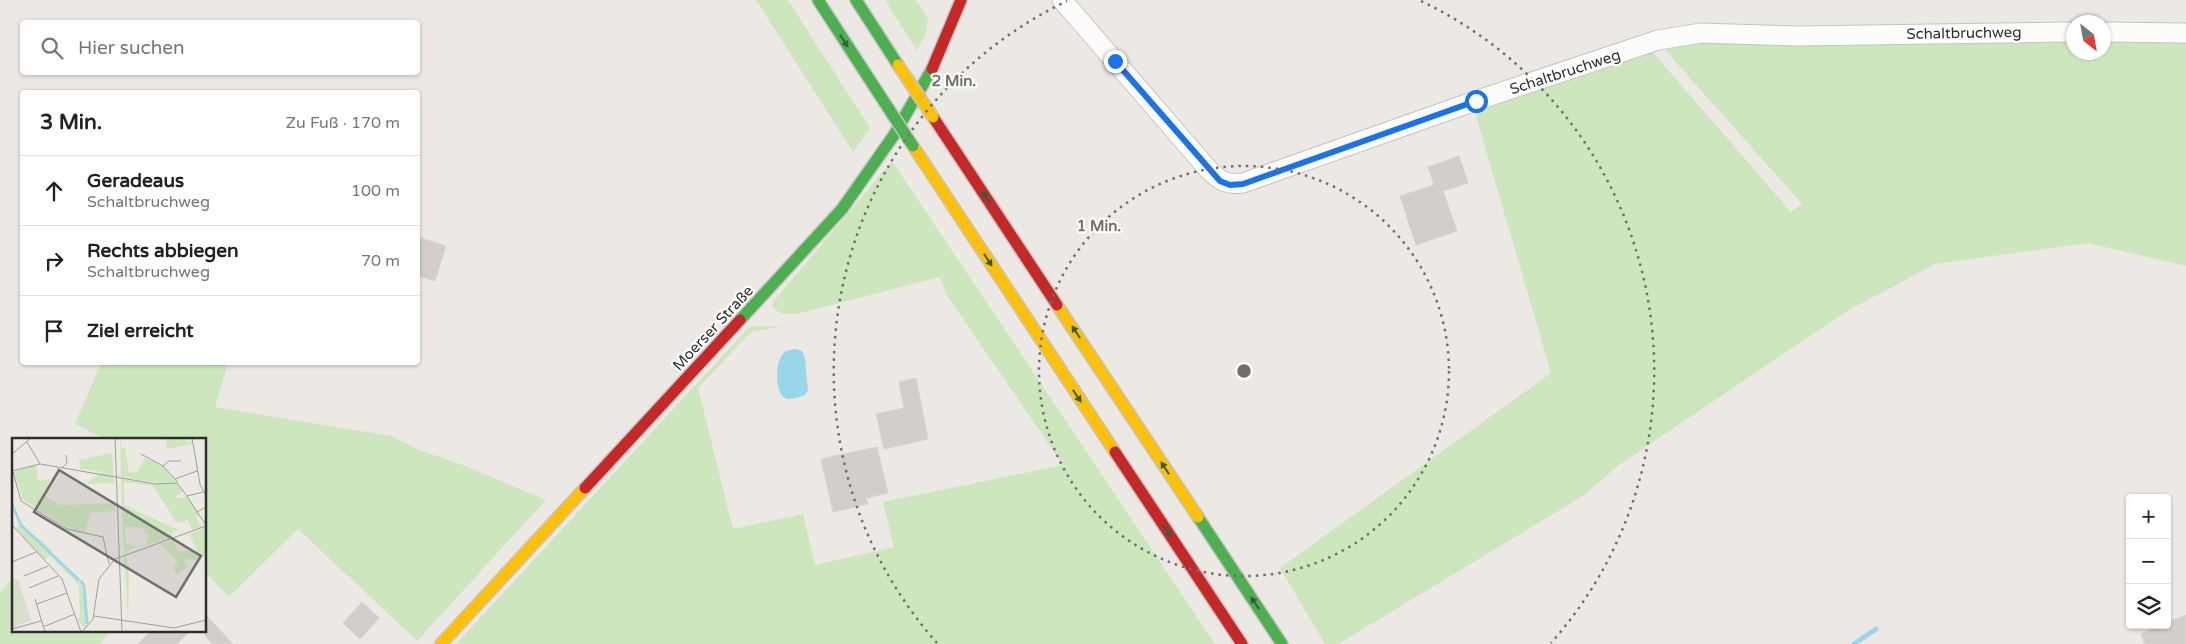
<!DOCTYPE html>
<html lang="de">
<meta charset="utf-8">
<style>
:root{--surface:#fff;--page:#f6f6f6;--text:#222;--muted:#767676;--line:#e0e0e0}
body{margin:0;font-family:"Varela Round",sans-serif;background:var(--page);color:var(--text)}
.controls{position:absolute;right:15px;bottom:15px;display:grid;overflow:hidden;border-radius:5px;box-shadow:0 1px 4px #0004}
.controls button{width:45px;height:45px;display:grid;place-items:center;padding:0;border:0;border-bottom:1px solid var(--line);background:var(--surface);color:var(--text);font:25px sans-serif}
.compass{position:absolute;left:2066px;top:15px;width:45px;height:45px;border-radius:50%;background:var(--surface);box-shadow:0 1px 4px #0004;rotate:149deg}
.stop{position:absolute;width:15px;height:15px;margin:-11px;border:4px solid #1a73e8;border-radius:50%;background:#fff}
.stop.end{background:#1a73e8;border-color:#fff;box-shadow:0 1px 5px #0008}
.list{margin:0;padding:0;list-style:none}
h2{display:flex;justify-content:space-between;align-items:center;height:65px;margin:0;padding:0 20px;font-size:21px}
h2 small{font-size:16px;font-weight:400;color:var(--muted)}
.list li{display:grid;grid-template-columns:32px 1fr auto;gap:15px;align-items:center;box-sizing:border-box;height:70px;padding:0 20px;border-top:1px solid var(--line)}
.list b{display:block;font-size:19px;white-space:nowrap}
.list p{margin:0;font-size:16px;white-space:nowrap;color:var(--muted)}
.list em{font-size:16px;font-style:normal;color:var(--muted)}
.icon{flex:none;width:28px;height:28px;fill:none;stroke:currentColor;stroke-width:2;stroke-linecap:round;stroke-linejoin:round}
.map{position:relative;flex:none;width:2186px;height:644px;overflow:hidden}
.search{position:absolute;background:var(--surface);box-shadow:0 1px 4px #0004;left:20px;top:20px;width:400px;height:55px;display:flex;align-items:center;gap:12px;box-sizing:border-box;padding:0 18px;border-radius:5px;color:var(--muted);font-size:19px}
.panel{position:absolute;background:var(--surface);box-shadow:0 1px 4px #0004;left:20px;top:90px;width:400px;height:275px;border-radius:5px}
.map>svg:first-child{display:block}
.green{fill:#cee6be}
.water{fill:#99d6ec}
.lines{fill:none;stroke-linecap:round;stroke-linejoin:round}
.stream{stroke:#99d6ec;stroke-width:5}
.building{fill:#d1cecb;stroke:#d7d4d0}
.street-casing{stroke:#c5c4c5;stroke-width:21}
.fast-casing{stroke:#c5c4c5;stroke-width:14}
.slow-casing{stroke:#c5c4c5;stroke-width:14}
.jam-casing{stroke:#c5c4c5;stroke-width:14}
.street{stroke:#fcfcfb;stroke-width:19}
.fast{stroke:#4caf50;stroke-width:11}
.slow{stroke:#ffc107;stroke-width:11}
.jam{stroke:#c62828;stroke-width:11}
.fast-bridge-casing{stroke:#c6c5c4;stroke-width:14;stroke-linecap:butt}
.slow-bridge-casing{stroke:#c6c5c4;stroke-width:14;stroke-linecap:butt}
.fast-bridge{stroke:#4caf50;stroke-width:11}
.slow-bridge{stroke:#ffc107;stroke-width:11}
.oneway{fill:#385b3a}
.route{stroke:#1a73e8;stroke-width:6}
.ring{fill:none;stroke:#706f6e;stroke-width:2.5;stroke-dasharray:2.5 5}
.labels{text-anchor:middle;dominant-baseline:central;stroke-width:4.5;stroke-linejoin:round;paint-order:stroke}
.street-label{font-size:15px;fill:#2e2e2e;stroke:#fff}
.inset-river{fill:none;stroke:#99d6ec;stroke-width:2.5}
.inset-road{fill:none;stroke:#a09e9b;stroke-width:1}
.view{fill:#706f6e;fill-opacity:0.15;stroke:#706f6e;stroke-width:2.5}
.inset-edge{fill:none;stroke:#2e2e2e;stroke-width:2.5}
.centre{fill:#706f6e;stroke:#fff;stroke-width:2.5}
.ring-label{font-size:15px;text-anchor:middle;font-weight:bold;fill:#706f6e;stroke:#fff;stroke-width:4.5;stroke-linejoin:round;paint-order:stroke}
</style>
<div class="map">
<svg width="2186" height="644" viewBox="0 0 2186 644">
<rect width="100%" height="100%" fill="#ece8e4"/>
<g class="green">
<path d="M756,0H788L870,128L853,152Z"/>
<path d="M885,0H916L928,18L926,33L917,51Z"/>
<path d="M2073,39L2074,52H2104V39L2186,40V266L2088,243L1935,264L1847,311L1619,465L1583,496L1338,644H1325L1280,568L1551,373L1475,113L1504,100L1650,49L1791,212L1802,204L1665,50L1696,42Z"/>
<path d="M892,161L1215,644H456L749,327L784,326L751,332L698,388L733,529L803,514L815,565L894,547L883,502L1063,465L946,294L940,277L796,314H782L773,308V302Z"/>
<path d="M101,363H228L215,407L391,436L419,450L463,465L546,500L417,641L298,529L229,597L205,572V439H105L75,424Z"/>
<path d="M14,575V630H112L99,644H0V594Z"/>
</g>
<path class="water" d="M795,349L802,351L805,358L808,391L805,395C801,396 794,399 789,399C774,399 774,361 784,353C786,350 791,350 795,349Z"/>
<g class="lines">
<path class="stream" d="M1854,644L1876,629"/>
</g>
<g class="building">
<path d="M1459,156L1468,183L1443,191L1457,231L1416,245L1400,196L1434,185L1428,167Z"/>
<path d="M418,237L446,246L435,281L418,276Z"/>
<path d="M916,378L928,439L884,449L876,414L904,408L899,382Z"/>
<path d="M877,447L888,493L866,498L868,504L833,512L821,459Z"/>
<path d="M362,602L379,618L360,639L343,623Z"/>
<path d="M205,614L233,644H213L205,636Z"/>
<path d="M2186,615V644H2145L2141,634L2160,625H2167V622Z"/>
<path d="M152,630H191L177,644H138Z"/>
</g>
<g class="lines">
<g class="street-casing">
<g id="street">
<path d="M1062,0L1208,169C1220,181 1226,185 1243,183L1475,101L1658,40L1701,33L1798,36L2074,32"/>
<path d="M2104,32L2186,33"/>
</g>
</g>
<g class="fast-casing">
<g id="fast">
<path d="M818,0L879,94"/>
<path d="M856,0L898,65"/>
<path d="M740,320L842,209L894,135L932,69"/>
<path d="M1198,517L1282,644"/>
</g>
</g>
<g class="slow-casing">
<g id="slow">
<path d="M913,146L1115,452"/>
<path d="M1057,305L1198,517"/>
<path d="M441,644L585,488"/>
</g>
</g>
<g class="jam-casing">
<g id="jam">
<path d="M932,69L961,0"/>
<path d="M933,117L1057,305"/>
<path d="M1115,452L1242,644"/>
<path d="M585,488L740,320"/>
</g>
</g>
<use href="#street" class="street"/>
<use href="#fast" class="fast"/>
<use href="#slow" class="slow"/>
<use href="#jam" class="jam"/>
<g class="fast-bridge-casing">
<path id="fast-bridge" d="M879,94L913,146"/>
</g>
<g class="slow-bridge-casing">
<path id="slow-bridge" d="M898,65L933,117"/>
</g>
<use href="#fast-bridge" class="fast-bridge"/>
<use href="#slow-bridge" class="slow-bridge"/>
</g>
<defs><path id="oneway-solid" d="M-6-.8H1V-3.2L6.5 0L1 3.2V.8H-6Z" transform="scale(1.25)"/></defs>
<g class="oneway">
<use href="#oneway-solid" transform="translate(844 41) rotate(57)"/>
<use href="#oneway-solid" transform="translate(986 197) rotate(-123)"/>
<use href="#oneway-solid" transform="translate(988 260) rotate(57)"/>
<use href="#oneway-solid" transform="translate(1076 332) rotate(-123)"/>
<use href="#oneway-solid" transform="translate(1077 396) rotate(56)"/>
<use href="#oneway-solid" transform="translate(1165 468) rotate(-123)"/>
<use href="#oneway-solid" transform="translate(1167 531) rotate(56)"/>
<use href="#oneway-solid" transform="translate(1255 603) rotate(-123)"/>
</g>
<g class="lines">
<path class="route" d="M1115,61L1220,181L1230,185L1243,184L1476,101"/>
</g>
<g class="ring">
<circle cx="1244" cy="371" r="205"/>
<path d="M937 643A410 410 0 0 1 1067 1M1421 1A410 410 0 0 1 1551 643"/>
</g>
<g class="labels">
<g class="street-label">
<text transform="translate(1964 33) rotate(-1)">Schaltbruchweg</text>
<text transform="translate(1565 72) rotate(-18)">Schaltbruchweg</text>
<text transform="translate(713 328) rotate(-47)">Moerser Straße</text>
</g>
</g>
<g transform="translate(12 438)">
<rect width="194" height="194" fill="#ece8e4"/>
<path d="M108,0L110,10H113L117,35L125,34L133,20L151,28L165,44L148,45L109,39ZM153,0H173L174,4L180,3L181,6L155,11ZM100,15L102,45L72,46L92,34L68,31L67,22ZM24,27L26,43L38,41L34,53L31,54L38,62L49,67L103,65V73L78,75L73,95L59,92L56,76L58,91L11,62L2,34ZM109,41L142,46L164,45L171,53L164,58L165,61L174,58L188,76L184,79L190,89L180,92L176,82L165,85L141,48L112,44V67L167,92L159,94L161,99L167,98L128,109L126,108L134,107L137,97L132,95L133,91L113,88L114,105L126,109L112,114ZM8,87L36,108L44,121L72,145L77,184L72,190L65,180L68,179L67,147L38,118L32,122L4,90ZM194,89V116L184,122L171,121L176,129L164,137L161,129L166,124L148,106L162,102L165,113H185L178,98H174ZM114,116L117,139L116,183L112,117Z" fill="#cee6be"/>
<path d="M6,141L19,182L0,190V142Z" fill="#d8e0cc"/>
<path class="inset-river" d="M0,66L9,87L67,142M69,143L72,147L75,186"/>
<path class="inset-road" d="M103,0L110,194M180,0L188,46L194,58M15,4L28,26M0,16L19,0M129,16L151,28L166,44M151,28L157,23H169M50,30L55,25L54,17M0,33L28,26L144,46L165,45L175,58L191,54M1,34L9,63L55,91L91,99L97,126M163,41L185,33M175,58L185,74L194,69M185,74L194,87M0,87L50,141L69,194M0,124L24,114M12,138L36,128M17,150L46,138M23,161L33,194M25,166L55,155M82,178L162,190L194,182M31,189L63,176M0,191L29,183M70,194L81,181L87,141L103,121L194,88"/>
<path class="view" d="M47,32L189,118L164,159L22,74Z"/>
<rect width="194" height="194" class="inset-edge"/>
</g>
<circle cx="1244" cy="371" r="8" class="centre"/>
<g class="ring-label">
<text x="954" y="86">2 Min.</text>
<text x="1099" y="231">1 Min.</text>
</g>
</svg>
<div class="controls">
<button>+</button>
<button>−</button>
<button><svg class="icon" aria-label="layers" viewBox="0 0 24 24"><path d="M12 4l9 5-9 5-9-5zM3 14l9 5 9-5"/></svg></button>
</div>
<svg class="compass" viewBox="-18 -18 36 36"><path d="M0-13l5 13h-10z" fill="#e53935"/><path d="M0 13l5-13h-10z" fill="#767676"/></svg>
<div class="stop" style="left:1476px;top:101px"></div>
<div class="stop end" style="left:1115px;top:61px"></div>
<div class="search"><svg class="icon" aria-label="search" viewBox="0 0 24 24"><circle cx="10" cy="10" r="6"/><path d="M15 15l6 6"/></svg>Hier suchen</div>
<section class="panel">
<h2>3 Min.<small>Zu Fuß · 170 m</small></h2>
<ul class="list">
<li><svg class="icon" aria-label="ahead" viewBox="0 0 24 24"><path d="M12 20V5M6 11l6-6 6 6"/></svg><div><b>Geradeaus</b><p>Schaltbruchweg</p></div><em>100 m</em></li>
<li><svg class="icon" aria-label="right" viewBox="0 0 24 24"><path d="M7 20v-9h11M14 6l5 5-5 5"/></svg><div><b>Rechts abbiegen</b><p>Schaltbruchweg</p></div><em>70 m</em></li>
<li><svg class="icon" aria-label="arrive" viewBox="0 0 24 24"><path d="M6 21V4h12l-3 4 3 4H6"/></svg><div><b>Ziel erreicht</b></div></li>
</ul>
</section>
</div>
